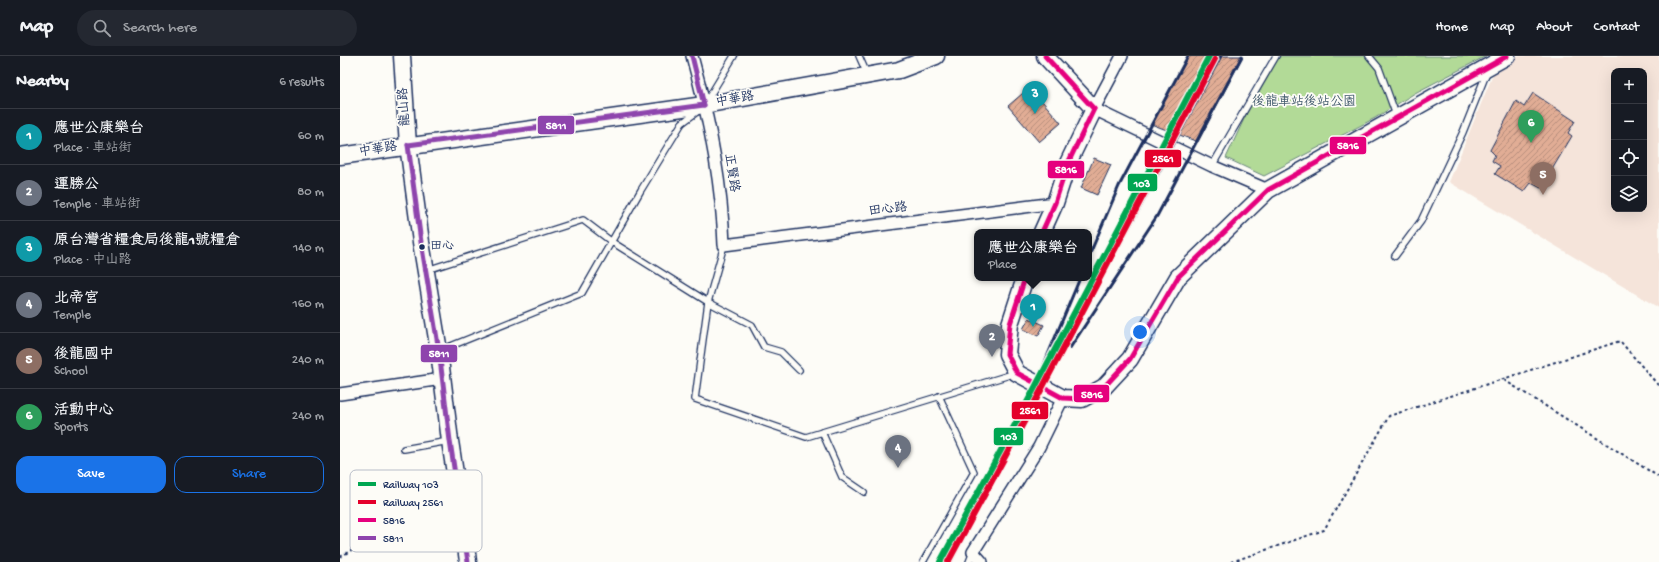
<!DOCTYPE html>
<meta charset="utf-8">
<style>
:root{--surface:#171b24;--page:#242831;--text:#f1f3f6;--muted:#9ea1a6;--line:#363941;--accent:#1a73e8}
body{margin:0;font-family:"Gochi Hand","LXGW WenKai TC",sans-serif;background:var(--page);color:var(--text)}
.controls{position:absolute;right:12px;top:12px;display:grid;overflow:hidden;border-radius:8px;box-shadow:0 4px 16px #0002}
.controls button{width:36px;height:36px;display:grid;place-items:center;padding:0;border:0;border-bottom:1px solid var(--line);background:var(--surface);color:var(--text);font:20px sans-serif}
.you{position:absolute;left:800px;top:276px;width:14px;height:14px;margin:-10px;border:3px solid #fff;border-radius:50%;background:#1a73e8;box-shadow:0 0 0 6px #1a73e833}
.badge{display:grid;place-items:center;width:26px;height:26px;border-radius:50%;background:var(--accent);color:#fff;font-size:13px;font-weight:700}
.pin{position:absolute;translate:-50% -33px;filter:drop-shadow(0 1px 2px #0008)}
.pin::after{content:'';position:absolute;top:21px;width:14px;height:12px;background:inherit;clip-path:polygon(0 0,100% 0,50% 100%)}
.popup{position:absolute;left:634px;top:173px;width:118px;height:52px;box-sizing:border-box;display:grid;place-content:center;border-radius:8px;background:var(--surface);filter:drop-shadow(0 1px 3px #0005);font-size:13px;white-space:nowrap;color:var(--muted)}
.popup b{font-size:15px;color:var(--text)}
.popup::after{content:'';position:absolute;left:50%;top:100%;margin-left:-8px;border:8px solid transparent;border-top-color:var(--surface)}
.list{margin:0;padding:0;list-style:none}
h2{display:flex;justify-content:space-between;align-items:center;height:52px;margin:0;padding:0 16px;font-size:17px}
h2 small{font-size:13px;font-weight:400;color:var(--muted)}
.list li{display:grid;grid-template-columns:26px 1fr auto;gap:12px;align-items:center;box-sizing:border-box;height:56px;padding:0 16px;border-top:1px solid var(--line)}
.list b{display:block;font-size:15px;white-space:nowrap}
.list p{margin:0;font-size:13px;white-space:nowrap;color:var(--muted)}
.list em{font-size:13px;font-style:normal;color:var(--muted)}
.actions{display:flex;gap:8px;padding:12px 16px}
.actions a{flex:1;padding:9px 0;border:1px solid var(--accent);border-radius:12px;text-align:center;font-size:14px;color:var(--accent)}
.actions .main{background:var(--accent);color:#fff}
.icon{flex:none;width:22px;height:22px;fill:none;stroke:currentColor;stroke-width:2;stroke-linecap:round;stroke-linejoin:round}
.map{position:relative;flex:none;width:1319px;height:506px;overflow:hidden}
header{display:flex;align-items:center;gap:24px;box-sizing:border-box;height:56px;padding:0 20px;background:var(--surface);border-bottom:1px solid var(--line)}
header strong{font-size:19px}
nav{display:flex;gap:22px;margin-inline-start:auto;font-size:14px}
.search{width:280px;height:36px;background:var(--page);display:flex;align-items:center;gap:10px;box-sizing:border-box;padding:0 14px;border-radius:22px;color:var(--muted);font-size:15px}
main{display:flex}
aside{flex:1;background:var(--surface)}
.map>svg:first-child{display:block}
.built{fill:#f5e4da;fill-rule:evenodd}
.green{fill:#b2da97;stroke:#66847a}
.building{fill:url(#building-hatch);stroke:#1b2f5e}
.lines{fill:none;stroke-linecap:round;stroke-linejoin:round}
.lane-casing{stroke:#1b2f5e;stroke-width:8}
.street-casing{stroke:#1b2f5e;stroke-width:14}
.secondary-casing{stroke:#1b2f5e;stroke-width:19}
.path{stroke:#1b2f5e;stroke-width:2;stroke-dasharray:3 3;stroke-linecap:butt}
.lane{stroke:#fdfcf7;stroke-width:5.5}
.street{stroke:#fdfcf7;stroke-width:11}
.secondary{stroke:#fdfcf7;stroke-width:16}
.rail{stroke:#1b2f5e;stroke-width:3}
.bus-1-casing{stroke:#fdfcf7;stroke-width:8}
.bus-2-casing{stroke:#fdfcf7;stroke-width:8}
.bus-1{stroke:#e5007d;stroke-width:5}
.bus-2{stroke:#8e44ad;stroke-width:5}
.rail-1-casing{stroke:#fdfcf7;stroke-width:9}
.rail-2-casing{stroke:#fdfcf7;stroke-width:9}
.rail-1{stroke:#00a651;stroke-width:6}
.rail-2{stroke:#e4002b;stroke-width:6}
.bus-dot{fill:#1b2f5e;stroke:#fdfcf7;stroke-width:1.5}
.labels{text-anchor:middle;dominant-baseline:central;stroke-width:3.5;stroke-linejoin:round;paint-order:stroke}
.bus-label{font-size:12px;fill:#1b2f5e;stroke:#fdfcf7;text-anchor:start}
.street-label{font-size:13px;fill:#1b2f5e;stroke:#fdfcf7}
.park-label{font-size:13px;fill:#415a6c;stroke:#fdfcf7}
.key{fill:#fdfcf7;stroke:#b9bec9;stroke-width:1}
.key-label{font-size:11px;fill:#1b2f5e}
.line-badge{stroke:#fdfcf7;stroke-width:1.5}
.badge-label{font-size:11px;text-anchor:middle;font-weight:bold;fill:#fff}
</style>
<header>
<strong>Map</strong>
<div class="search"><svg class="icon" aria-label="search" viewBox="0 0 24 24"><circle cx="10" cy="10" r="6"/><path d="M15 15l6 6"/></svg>Search here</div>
<nav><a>Home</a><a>Map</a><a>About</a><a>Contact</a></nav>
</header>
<main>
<aside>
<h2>Nearby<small>6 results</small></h2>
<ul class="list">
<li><span class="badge" style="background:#0f9aa8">1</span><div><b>應世公康樂台</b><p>Place · 車站街</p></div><em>60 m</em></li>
<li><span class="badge" style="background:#6b7280">2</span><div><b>運勝公</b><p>Temple · 車站街</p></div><em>80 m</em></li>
<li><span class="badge" style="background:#0f9aa8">3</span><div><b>原台灣省糧食局後龍1號糧倉</b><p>Place · 中山路</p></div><em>140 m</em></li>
<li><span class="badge" style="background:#6b7280">4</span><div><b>北帝宮</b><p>Temple</p></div><em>160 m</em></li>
<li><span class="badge" style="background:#8d6e63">5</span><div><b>後龍國中</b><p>School</p></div><em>240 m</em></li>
<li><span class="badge" style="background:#2e9e5b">6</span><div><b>活動中心</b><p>Sports</p></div><em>240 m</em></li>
</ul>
<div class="actions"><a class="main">Save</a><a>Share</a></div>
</aside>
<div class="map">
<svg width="1319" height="506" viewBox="0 0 1319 506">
<defs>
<pattern id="building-hatch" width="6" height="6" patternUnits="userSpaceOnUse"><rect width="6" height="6" fill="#e1ad95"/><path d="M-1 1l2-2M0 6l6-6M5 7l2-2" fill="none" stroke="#b68d7d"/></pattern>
</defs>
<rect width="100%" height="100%" fill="#fdfcf7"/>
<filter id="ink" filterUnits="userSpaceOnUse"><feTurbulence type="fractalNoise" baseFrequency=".025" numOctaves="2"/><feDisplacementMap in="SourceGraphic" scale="8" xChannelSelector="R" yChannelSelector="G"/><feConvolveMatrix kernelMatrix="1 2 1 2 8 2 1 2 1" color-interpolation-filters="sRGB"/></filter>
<g filter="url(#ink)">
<path class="built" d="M1179,0H1319V252L1109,126L1156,11ZM1274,15H1304V153H1274Z"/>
<path class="green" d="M933,0H1146L1075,37L1035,62L924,120L886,102Z"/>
<g class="building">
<path d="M849,0H903L858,86L811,68Z"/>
<path d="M690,31L721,67L699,86L668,50Z"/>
<path d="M1193,37L1235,65L1228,77L1232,80L1201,132L1191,127L1184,136L1155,118L1160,110L1152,105L1155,99L1150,94L1176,45L1184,51Z"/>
<path d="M754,102L771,109L757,139L741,132Z"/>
<path d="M689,262L704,269L698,280L683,273Z"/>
</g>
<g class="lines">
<g class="lane-casing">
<g id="lane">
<path d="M519,0L527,18"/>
<path d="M1029,0L1039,12L1056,59"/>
<path d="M366,46L394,0"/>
<path d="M872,110L936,0"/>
<path d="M384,189L368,246L355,343L466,381L676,317"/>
<path d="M1055,200L1081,165L1123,76L1147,16"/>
<path d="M87,214L243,164L272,186L368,246L412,269L424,291L441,296L459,314"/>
<path d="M101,294L242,237L301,134L342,67L358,55"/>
<path d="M482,376L502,421L524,436"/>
<path d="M64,393L109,385"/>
<path d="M583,506L634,416L599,340"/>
<path d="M629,506L633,496"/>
</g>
</g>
<g class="street-casing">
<g id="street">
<path d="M352,0C369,62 382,125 384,189L715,147"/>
<path d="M782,0L754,53L872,110L928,134"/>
<path d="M0,338L102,323"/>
<path d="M642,506L633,496L699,391L723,342"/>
</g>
</g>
<g class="secondary-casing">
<g id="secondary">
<path d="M62,0L68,89L81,186L99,295L110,385L125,482L128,506"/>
<path d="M0,100L364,49L559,14L596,0"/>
<path d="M702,176L715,147L728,107L754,53L705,0"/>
<path d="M685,222L670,268L667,298L677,317L723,342L742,343L764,331L790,303L838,221L928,134L1167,0"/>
</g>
</g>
<g class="path">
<path d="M1164,324L1319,421"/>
<path d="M0,501L28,484L112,482"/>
<path d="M891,506L984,474L1049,360L1280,285L1318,329L1319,328"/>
</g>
<use href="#lane" class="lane"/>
<use href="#street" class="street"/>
<use href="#secondary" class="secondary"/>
<g class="rail">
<path d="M749,200L779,130L848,0"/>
<path d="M730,292L817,160L902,0"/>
<path d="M691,339L740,222"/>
<path d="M611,506L881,0"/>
</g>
<g class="bus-1-casing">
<g id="bus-1">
<path d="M705,0L754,53"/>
<path d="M702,176L715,147L728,107L754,53"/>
<path d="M685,222L670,268L667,298L677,317L723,342L742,343L764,331L790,303L838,221L928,134L1167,0"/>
</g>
</g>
<g class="bus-2-casing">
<g id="bus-2">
<path d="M352,0L364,49"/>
<path d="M68,89L81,186L99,295L110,385L128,506"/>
<path d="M68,89L364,49"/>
</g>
</g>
<use href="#bus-1" class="bus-1"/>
<use href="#bus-2" class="bus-2"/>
<g class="rail-1-casing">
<path id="rail-1" d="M600,506L691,339L869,0"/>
</g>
<g class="rail-2-casing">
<path id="rail-2" d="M608,506L697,342L875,3"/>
</g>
<use href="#rail-1" class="rail-1"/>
<use href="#rail-2" class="rail-2"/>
</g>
</g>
<circle class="bus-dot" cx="82" cy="191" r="3.5"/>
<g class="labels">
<g class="bus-label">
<text x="90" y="191">田心</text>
</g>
<g class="street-label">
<text transform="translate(395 44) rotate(-10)">中華路</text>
<text transform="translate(65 51) rotate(-94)">龍山路</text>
<text transform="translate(38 94) rotate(-9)">中華路</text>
<text transform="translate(391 117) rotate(82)">正賢路</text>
<text transform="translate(548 154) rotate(-7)">田心路</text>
</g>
<g class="park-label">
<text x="964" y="46">後龍車站後站公園</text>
</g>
</g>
<rect x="10" y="414" width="132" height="82" rx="6" class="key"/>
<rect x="18" y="426" width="18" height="4" fill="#00a651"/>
<rect x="18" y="444" width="18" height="4" fill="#e4002b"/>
<rect x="18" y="462" width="18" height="4" fill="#e5007d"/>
<rect x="18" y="480" width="18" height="4" fill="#8e44ad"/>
<g class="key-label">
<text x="43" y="432">Railway 103</text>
<text x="43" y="450">Railway 2561</text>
<text x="43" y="468">5816</text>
<text x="43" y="486">5811</text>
</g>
<g class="line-badge">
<rect x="197" y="59" width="38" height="20" rx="4" fill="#8e44ad"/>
<rect x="989" y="80" width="38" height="19" rx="4" fill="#e5007d"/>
<rect x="804" y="93" width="38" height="19" rx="4" fill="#e4002b"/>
<rect x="707" y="104" width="38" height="19" rx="4" fill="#e5007d"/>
<rect x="787" y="117" width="31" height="19" rx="4" fill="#00a651"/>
<rect x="80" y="288" width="38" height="19" rx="4" fill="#8e44ad"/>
<rect x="733" y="328" width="37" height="19" rx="4" fill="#e5007d"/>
<rect x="671" y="345" width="38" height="19" rx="4" fill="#e4002b"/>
<rect x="653" y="371" width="31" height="19" rx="4" fill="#00a651"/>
</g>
<g class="badge-label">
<text x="216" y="73">5811</text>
<text x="1008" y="93">5816</text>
<text x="823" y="106">2561</text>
<text x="726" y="117">5816</text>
<text x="802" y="131">103</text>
<text x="99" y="301">5811</text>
<text x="752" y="342">5816</text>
<text x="690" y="358">2561</text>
<text x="669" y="384">103</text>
</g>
</svg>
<div class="controls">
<button>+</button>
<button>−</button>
<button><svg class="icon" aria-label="locate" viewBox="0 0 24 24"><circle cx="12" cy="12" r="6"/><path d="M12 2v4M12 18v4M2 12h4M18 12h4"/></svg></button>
<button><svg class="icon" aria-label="layers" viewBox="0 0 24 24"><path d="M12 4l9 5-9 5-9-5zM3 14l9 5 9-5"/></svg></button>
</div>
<div class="you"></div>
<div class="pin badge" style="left:693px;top:271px;background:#0f9aa8">1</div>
<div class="popup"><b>應世公康樂台</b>Place</div>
<div class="pin badge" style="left:652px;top:301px;background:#6b7280">2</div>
<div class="pin badge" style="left:695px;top:58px;background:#0f9aa8">3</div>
<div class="pin badge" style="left:558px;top:412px;background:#6b7280">4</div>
<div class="pin badge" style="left:1203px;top:139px;background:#8d6e63">5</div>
<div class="pin badge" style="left:1191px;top:87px;background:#2e9e5b">6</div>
</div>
</main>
